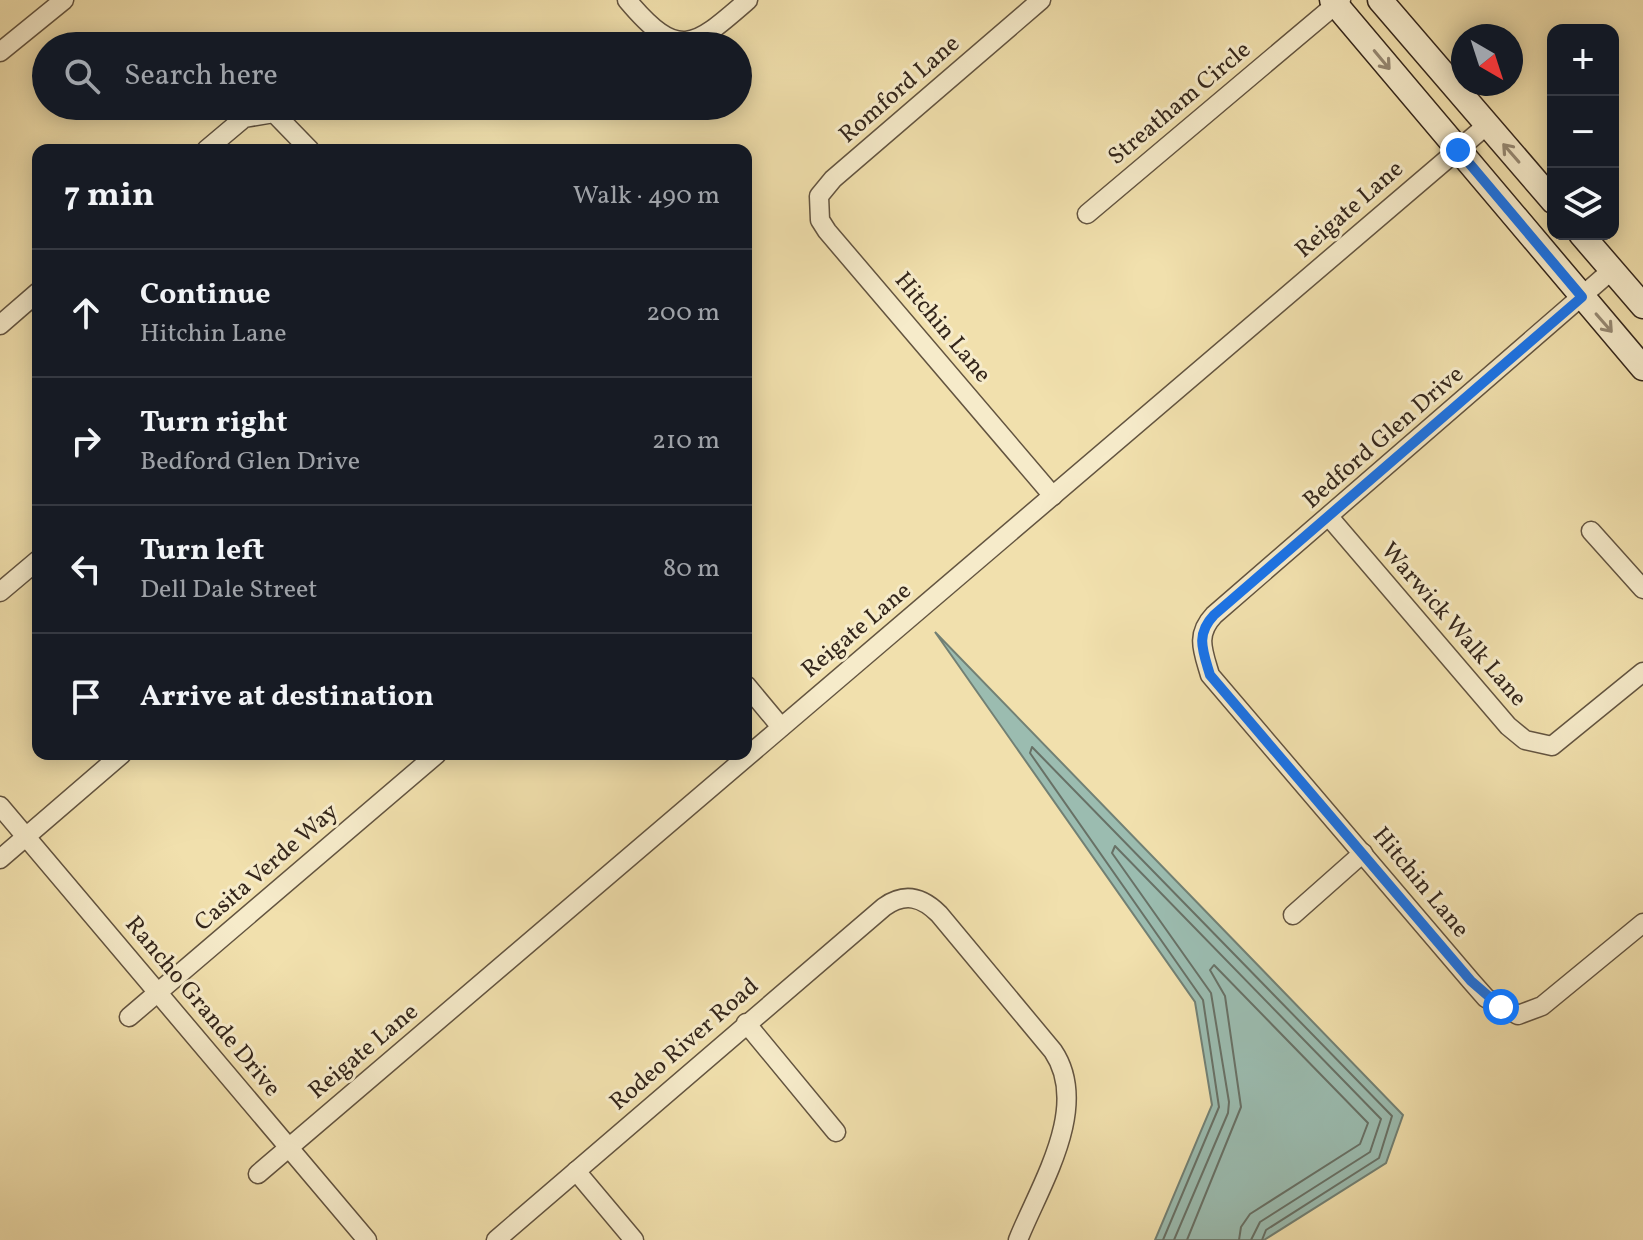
<!DOCTYPE html>
<meta charset="utf-8">
<style>
:root{--surface:#171b24;--page:#20242c;--text:#f1f3f6;--muted:#9ea1a6;--line:#363941}
body{margin:0;font-family:Vollkorn,serif;background:var(--page);color:var(--text)}
.controls{position:absolute;right:24px;top:24px;display:grid;overflow:hidden;border-radius:16px;box-shadow:0 4px 20px #0003}
.controls button{width:72px;height:72px;display:grid;place-items:center;padding:0;border:0;border-bottom:2px solid var(--line);background:var(--surface);color:var(--text);font:40px sans-serif}
.compass{position:absolute;left:1451px;top:24px;width:72px;height:72px;border-radius:50%;background:var(--surface);box-shadow:0 4px 20px #0003;rotate:141deg}
.stop{position:absolute;width:24px;height:24px;margin:-18px;border:6px solid #1a73e8;border-radius:50%;background:#fff}
.stop.end{background:#1a73e8;border-color:#fff;box-shadow:0 2px 8px #0008}
.list{margin:0;padding:0;list-style:none}
h2{display:flex;justify-content:space-between;align-items:center;height:104px;margin:0;padding:0 32px;font-size:34px}
h2 small{font-size:26px;font-weight:400;color:var(--muted)}
.list li{display:grid;grid-template-columns:52px 1fr auto;gap:24px;align-items:center;box-sizing:border-box;height:128px;padding:0 32px;border-top:2px solid var(--line)}
.list b{display:block;font-size:30px;white-space:nowrap}
.list p{margin:0;font-size:26px;white-space:nowrap;color:var(--muted)}
.list em{font-size:26px;font-style:normal;color:var(--muted)}
.icon{flex:none;width:44px;height:44px;fill:none;stroke:currentColor;stroke-width:2;stroke-linecap:round;stroke-linejoin:round}
.map{position:relative;flex:none;width:1643px;height:1240px;overflow:hidden}
.search{position:absolute;background:var(--surface);box-shadow:0 4px 20px #0003;left:32px;top:32px;width:720px;height:88px;display:flex;align-items:center;gap:20px;box-sizing:border-box;padding:0 28px;border-radius:44px;color:var(--muted);font-size:30px}
.panel{position:absolute;background:var(--surface);box-shadow:0 4px 20px #0003;left:32px;top:144px;width:720px;height:616px;border-radius:16px}
.map>svg:first-child{display:block}
.water{fill:#9bbcb0;stroke:#728074;stroke-width:2}
.lines{fill:none;stroke-linecap:round;stroke-linejoin:round}
.shore{stroke:#687166;stroke-width:2}
.street-casing{stroke:#635440;stroke-width:21}
.secondary-casing{stroke:#34261b;stroke-width:27}
.street{stroke:#f6ebca;stroke-width:18}
.secondary{stroke:#f6ebca;stroke-width:24}
.oneway{stroke:#958872}
.route{stroke:#1a73e8;stroke-width:10}
.labels{text-anchor:middle;dominant-baseline:central;stroke-width:6;stroke-linejoin:round;paint-order:stroke}
.street-label{font-size:24px;fill:#34261b;stroke:#f6ebca}
</style>
<div class="map">
<svg width="1643" height="1240" viewBox="0 0 1643 1240">
<rect width="100%" height="100%" fill="#f1e0ad"/>
<filter id="stains"><feTurbulence type="fractalNoise" baseFrequency=".0025" numOctaves="4"/><feColorMatrix values="0 0 0 0 .2 0 0 0 0 .09 0 0 0 0 .02 0 0 0 .5 -.17"/></filter>
<radialGradient id="worn" r=".72"><stop offset=".6" stop-color="#630" stop-opacity="0"/><stop offset="1" stop-color="#630" stop-opacity=".3"/></radialGradient>
<path class="water" d="M935,632L1403,1115L1386,1163L1264,1240H1155L1212,1105L1195,1002Z"/>
<g class="lines">
<g class="shore">
<path d="M1163,1240L1219,1107L1203,1000L1030,753L1032,747L1392,1116L1379,1158L1266,1230L1262,1240"/>
<path d="M1174,1240L1228,1113L1229,1102L1211,993L1112,853L1115,846L1381,1119L1370,1152L1260,1222L1251,1240"/>
<path d="M1187,1240L1241,1107L1225,996L1210,970L1214,965L1368,1123L1360,1144L1250,1214L1241,1227L1239,1240"/>
</g>
<g class="street-casing">
<g id="street">
<path d="M627,0C679,62 694,47 748,0"/>
<path d="M1041,0L833,179L819,196L820,220L827,231L1053,496"/>
<path d="M0,52L64,0"/>
<path d="M206,150L244,118L274,113L310,150"/>
<path d="M1087,214L1341,0"/>
<path d="M1612,270L1214,615C1195,635 1203,651 1210,675L1471,981L1486,998L1518,1015L1542,1006L1643,923"/>
<path d="M0,325L38,292"/>
<path d="M1330,518L1508,726L1525,740L1552,746L1643,672"/>
<path d="M1591,531L1643,589"/>
<path d="M0,592L38,560"/>
<path d="M746,685L781,727"/>
<path d="M0,806L367,1240"/>
<path d="M0,859L122,754"/>
<path d="M1293,915L1363,853"/>
<path d="M129,1017L437,754"/>
<path d="M746,1023L836,1132"/>
<path d="M576,1171L634,1240"/>
<path d="M258,1174L1487,125"/>
<path d="M496,1240L884,907C905,892 922,897 939,914L1053,1051C1091,1107 1040,1185 1018,1240"/>
</g>
</g>
<g class="secondary-casing">
<g id="secondary">
<path d="M1332,0L1643,368"/>
<path d="M1380,0L1553,201"/>
<path d="M1581,234L1643,306"/>
</g>
</g>
<use href="#street" class="street"/>
<use href="#secondary" class="secondary"/>
</g>
<defs><path id="oneway-shaft" d="M-6 0H5M1.5-3L5.5 0L1.5 3" fill="none" stroke-width="1.6" stroke-linecap="round" stroke-linejoin="round" transform="scale(2)"/></defs>
<g class="oneway">
<use href="#oneway-shaft" transform="translate(1382 60) rotate(50)"/>
<use href="#oneway-shaft" transform="translate(1511 153) rotate(-131)"/>
<use href="#oneway-shaft" transform="translate(1604 323) rotate(49)"/>
</g>
<g class="lines">
<path class="route" d="M1458,150L1582,297L1214,615C1195,635 1203,651 1210,675L1471,981L1501,1007"/>
</g>
<g class="labels">
<g class="street-label">
<text transform="translate(900 90) rotate(-41)">Romford Lane</text>
<text transform="translate(1180 104) rotate(-40)">Streatham Circle</text>
<text transform="translate(1350 210) rotate(-41)">Reigate Lane</text>
<text transform="translate(942 328) rotate(50)">Hitchin Lane</text>
<text transform="translate(1384 438) rotate(-41)">Bedford Glen Drive</text>
<text transform="translate(1453 625) rotate(49)">Warwick Walk Lane</text>
<text transform="translate(857 631) rotate(-40)">Reigate Lane</text>
<text transform="translate(267 868) rotate(-41)">Casita Verde Way</text>
<text transform="translate(1420 883) rotate(50)">Hitchin Lane</text>
<text transform="translate(202 1007) rotate(50)">Rancho Grande Drive</text>
<text transform="translate(685 1045) rotate(-41)">Rodeo River Road</text>
<text transform="translate(364 1052) rotate(-40)">Reigate Lane</text>
</g>
</g>
<rect width="100%" height="100%" filter="url(#stains)"/>
<rect width="100%" height="100%" fill="url(#worn)"/>
</svg>
<div class="controls">
<button>+</button>
<button>−</button>
<button><svg class="icon" aria-label="layers" viewBox="0 0 24 24"><path d="M12 4l9 5-9 5-9-5zM3 14l9 5 9-5"/></svg></button>
</div>
<svg class="compass" viewBox="-18 -18 36 36"><path d="M0-13l5 13h-10z" fill="#e53935"/><path d="M0 13l5-13h-10z" fill="#9ea1a6"/></svg>
<div class="stop" style="left:1501px;top:1007px"></div>
<div class="stop end" style="left:1458px;top:150px"></div>
<div class="search"><svg class="icon" aria-label="search" viewBox="0 0 24 24"><circle cx="10" cy="10" r="6"/><path d="M15 15l6 6"/></svg>Search here</div>
<section class="panel">
<h2>7 min<small>Walk · 490 m</small></h2>
<ul class="list">
<li><svg class="icon" aria-label="ahead" viewBox="0 0 24 24"><path d="M12 20V5M6 11l6-6 6 6"/></svg><div><b>Continue</b><p>Hitchin Lane</p></div><em>200 m</em></li>
<li><svg class="icon" aria-label="right" viewBox="0 0 24 24"><path d="M7 20v-9h11M14 6l5 5-5 5"/></svg><div><b>Turn right</b><p>Bedford Glen Drive</p></div><em>210 m</em></li>
<li><svg class="icon" aria-label="left" viewBox="0 0 24 24"><path d="M17 20v-9H6M10 6l-5 5 5 5"/></svg><div><b>Turn left</b><p>Dell Dale Street</p></div><em>80 m</em></li>
<li><svg class="icon" aria-label="arrive" viewBox="0 0 24 24"><path d="M6 21V4h12l-3 4 3 4H6"/></svg><div><b>Arrive at destination</b></div></li>
</ul>
</section>
</div>
